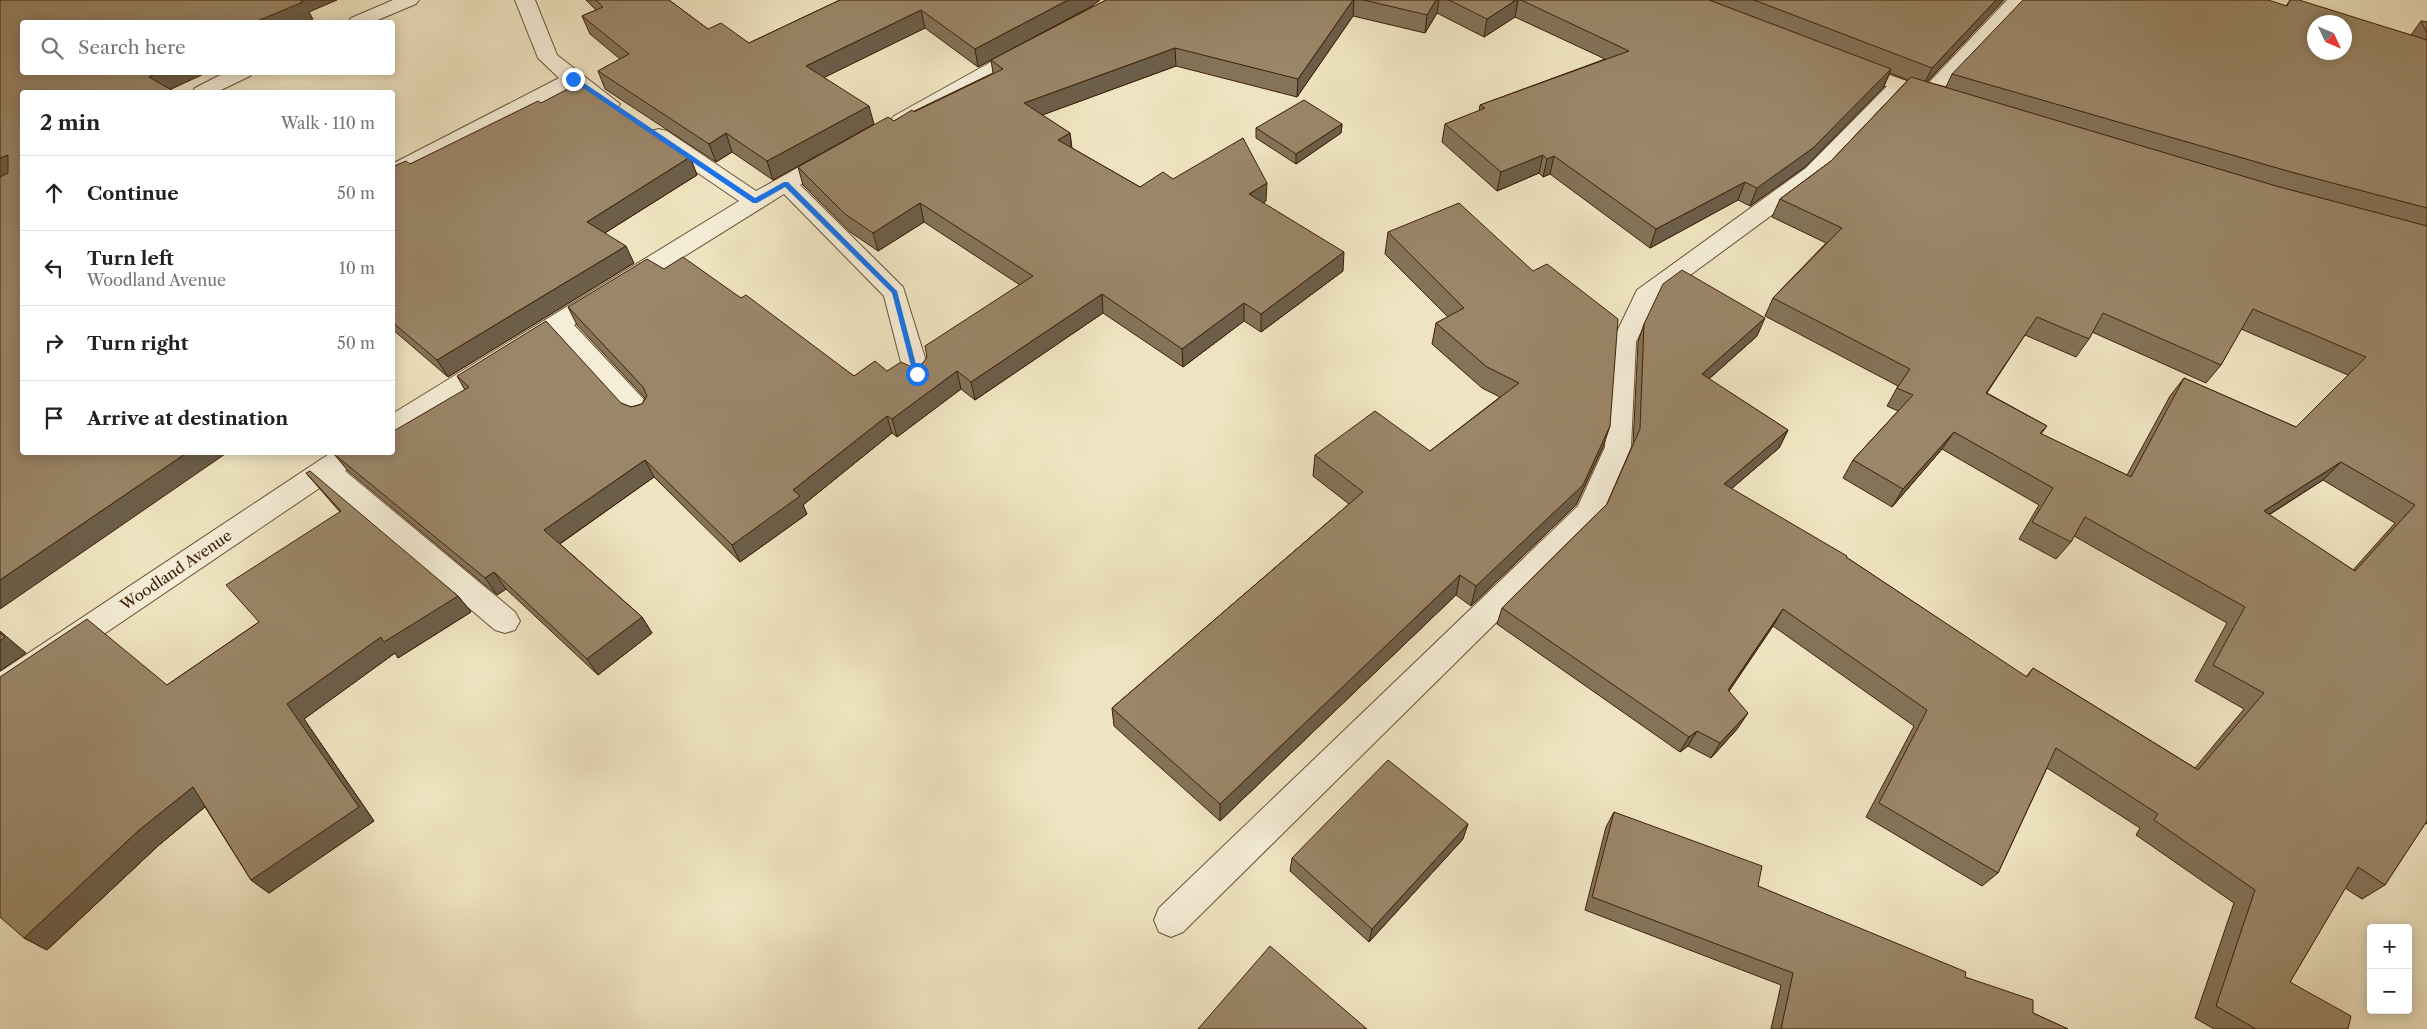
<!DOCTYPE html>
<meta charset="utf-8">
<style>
:root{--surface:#fff;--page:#f2f2f2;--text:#222;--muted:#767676;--line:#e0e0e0}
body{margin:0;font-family:"Libre Caslon Text",serif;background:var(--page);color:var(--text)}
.controls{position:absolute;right:15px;bottom:15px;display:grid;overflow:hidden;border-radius:5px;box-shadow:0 2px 12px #0003}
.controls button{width:45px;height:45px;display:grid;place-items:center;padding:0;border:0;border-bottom:1px solid var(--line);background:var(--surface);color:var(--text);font:25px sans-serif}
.compass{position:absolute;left:2307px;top:15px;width:45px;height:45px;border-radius:50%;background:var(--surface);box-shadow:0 2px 12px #0003;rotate:134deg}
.stop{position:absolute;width:15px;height:15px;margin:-11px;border:4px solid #1a73e8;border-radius:50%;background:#fff}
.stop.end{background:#1a73e8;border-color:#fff;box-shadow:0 1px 5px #0008}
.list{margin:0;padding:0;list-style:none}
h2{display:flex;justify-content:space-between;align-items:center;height:65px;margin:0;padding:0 20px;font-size:21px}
h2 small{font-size:16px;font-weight:400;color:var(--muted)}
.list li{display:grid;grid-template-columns:32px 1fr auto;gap:15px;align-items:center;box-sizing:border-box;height:75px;padding:0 20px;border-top:1px solid var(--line)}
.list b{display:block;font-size:19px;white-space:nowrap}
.list p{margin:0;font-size:16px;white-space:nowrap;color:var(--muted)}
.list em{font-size:16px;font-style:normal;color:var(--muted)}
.icon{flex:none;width:28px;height:28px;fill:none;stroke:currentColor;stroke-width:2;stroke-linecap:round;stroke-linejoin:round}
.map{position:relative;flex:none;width:2427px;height:1029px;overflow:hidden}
.search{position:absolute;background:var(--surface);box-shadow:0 2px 12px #0003;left:20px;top:20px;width:375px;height:55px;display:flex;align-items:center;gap:12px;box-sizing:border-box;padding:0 18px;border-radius:5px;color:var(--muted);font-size:19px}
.panel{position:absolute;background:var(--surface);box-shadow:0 2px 12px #0003;left:20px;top:90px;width:375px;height:365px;border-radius:5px}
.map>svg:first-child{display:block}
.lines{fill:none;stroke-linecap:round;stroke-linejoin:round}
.minor-casing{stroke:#6a5136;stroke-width:2}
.major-casing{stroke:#3e2007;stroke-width:2}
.minor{fill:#f5edd7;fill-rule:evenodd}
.major{fill:#efe4c1;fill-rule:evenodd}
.wall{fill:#847359;stroke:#3e2007;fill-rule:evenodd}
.shaded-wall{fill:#6c5e49;stroke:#3e2007}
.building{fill:#9a8668;stroke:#3e2007;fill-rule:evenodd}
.route{fill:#1a73e8}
.labels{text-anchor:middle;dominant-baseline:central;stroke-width:4;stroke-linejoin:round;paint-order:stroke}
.street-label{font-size:15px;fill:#3e2007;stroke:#f5edd7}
</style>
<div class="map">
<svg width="2427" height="1029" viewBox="0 0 2427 1029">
<rect width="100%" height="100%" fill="#efe4c1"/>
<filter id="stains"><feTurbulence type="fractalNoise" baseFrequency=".004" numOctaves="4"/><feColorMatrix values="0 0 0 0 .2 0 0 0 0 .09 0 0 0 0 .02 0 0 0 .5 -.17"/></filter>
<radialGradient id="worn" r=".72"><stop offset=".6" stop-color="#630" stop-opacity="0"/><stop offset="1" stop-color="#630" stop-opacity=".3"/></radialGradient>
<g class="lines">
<g class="minor-casing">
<g id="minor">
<path d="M393,0H419L416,4L373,22H348L351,18Z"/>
<path d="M515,0H535L557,55L620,104L617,108C601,113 585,97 572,88L392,180V164L559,78L538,58Z"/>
<path d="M2007,0H2028L1934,100L1927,102L1920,100L1917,96L1920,92Z"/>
<path d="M1025,45L1032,47L1035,51L1032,55L908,126L901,127L894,126L890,121L894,116L1018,47Z"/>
<path d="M226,72H253L250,76L217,92H192L195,88Z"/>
<path d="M1899,79L1906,81L1909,85L1906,89L1822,178L1655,301L1636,342L1631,447L1599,521L1183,932L1171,937L1159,932L1154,920L1159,908L1578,506L1605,447L1612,342L1637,290L1806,168L1892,81Z"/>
<path d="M659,129L667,131L756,191L824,153L832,151L840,153L843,158L840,163L800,185L903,287L930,374L926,380L917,383L908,380L904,374L884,296L784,194L574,325L650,406L654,413L650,420L641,423L632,420L556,337L401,434L392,437V414L739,201L651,141L648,136L651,131Z"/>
<path d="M332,452H366L362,459L345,471L515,612L520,621L515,630L505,633L495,630L324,485L11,697L0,701V672Z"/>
</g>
</g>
<g class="major-casing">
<path id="major" d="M1852,61L1945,95L1948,99L1945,103L1938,105L1931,103L1845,71L1842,67L1845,63Z"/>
</g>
<use href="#minor" class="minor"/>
<use href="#major" class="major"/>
</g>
<g class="wall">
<path d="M586,0H669L708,29L749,43L840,0H1100L1092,6L978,67L925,28L824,77L874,124L773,180L732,152L716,162L605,89L598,71L620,59L590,34L582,16L596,10Z"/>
<path d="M1106,0H2004L1927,82L1946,87L1952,74L2286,6L2290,0L2411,35L2421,21L2427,22V824L2425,823L2385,885L2362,899L2345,888L2290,982L2348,1029H2214L2195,1018L2234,903L2136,835L2140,828L2047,768L1998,873L1982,886L1866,817L1914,726L1773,626L1729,691L1738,728L1711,758L1688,746L1680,752L1497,624L1502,608L1607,504L1633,445L1638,342L1644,324L1757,336L1709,379L1788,430L1779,448L1731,489L1846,557L2026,677L2033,668L2195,768L2244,709L2195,681L2227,623L2074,536L2071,542L2056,559L2019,539L2039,505L1942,449L1892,507L1843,478L1853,460L1898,411L1887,406L1898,386L1765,316L1773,298L1826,243L1772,217L1780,199L1831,161L1908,80L1890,73L1883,88L1805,167L1750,206L1738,200L1650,248L1550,174L1543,177L1539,173L1497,191L1442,142L1445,124L1479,111L1480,105L1605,59L1515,17L1484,37L1437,13L1425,33L1353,16L1297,97L1176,66L1042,115L1070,133L1072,148L1140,187L1173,179L1266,201L1263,203L1343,271L1261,332L1244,321L1183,367L1103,313L975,400L961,389L897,437L892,433L803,505L807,514L740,562L654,477L560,544L642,617L652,633L598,675L506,589L497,595L348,471L334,454L392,452L465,390L457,376L621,403L631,407L642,404L645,398L577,325L568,307L664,269L741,298L854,376L912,367L922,364L1020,285L924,222L878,251L850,232L803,185L798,167L993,73L991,60ZM2241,329L2348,375L2296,427L2184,378L2170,396L2127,475L2041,434L2047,426L1987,393L2025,335L2076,357L2089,339L2092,332L2206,383L2221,365ZM2323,480L2395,523L2353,570L2269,515Z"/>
<path d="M541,103L690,157L697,175L605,233L634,263L448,377L392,329V167L410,164Z"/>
<path d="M1342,124L1341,133L1296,164L1256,138V128Z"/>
<path d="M1388,232L1603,447L1576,505L1471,606L1456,595L1220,821L1114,726L1112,708L1349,504L1313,476L1315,455L1430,451L1500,397L1482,388L1432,344L1436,323L1448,317L1385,254Z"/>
<path d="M306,473L458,596L471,612L398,658L395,653L304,719L374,821L269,893L251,880L205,807L159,845L47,950L24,938L167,685L259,622L340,512Z"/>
<path d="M1614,812L1758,886L1965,977L2033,1013L2068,1029H1771L1781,985L1585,910L1606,827Z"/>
<path d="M1463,839L1369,942L1290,871L1292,858Z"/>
</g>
<g class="shaded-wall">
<path d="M298,0H337L309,12L313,19L306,22H255Z"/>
<path d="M1068,0H1100L1092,6L978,67L975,49Z"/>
<path d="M1353,0H1354L1353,16L1297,97L1298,79Z"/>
<path d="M1436,0H1439L1437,13L1425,33L1427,15Z"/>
<path d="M1516,0H1518L1515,17L1484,37L1487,19Z"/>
<path d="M1996,0H2004L1923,86L1932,68Z"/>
<path d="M921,10L925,28L811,84L806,66Z"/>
<path d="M1175,48L1176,66L1026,121L1024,103Z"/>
<path d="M1891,69L1883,88L1805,167L1750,206L1757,188Z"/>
<path d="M158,72H208L165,92L149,77Z"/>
<path d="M869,106L874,124L773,180L767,161Z"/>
<path d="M1342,124L1341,133L1296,164V154Z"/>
<path d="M726,133L732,152L716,162L709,144Z"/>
<path d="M1070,133L1072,152L1058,140Z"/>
<path d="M8,155L22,172L0,181V158Z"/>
<path d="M1543,155L1539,173L1497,191L1501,172Z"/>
<path d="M1554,156L1550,174L1543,177L1547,159Z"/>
<path d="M690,157L697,175L595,239L587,222Z"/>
<path d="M1745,182L1738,200L1650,248L1656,229Z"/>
<path d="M1267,183L1266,201L1248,212L1249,194Z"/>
<path d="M920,203L924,222L878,251L873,233Z"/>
<path d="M626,246L634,263L448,377L437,360Z"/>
<path d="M1344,252L1343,271L1261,332V314Z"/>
<path d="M1102,294L1103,313L975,400L971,382Z"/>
<path d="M1244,303V321L1183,367L1182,349Z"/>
<path d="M1765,318L1757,336L1694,392L1702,374Z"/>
<path d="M957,371L961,389L897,437L892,419Z"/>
<path d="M887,416L892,433L803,505L807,514L740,562L732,545L793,490Z"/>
<path d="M1610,426L1603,447L1576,505L1471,606L1476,586Z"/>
<path d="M1788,430L1779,448L1716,502L1724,484Z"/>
<path d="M1954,432L1942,449L1892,507L1903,489Z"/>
<path d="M188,452H228L0,609V580Z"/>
<path d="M645,460L654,477L555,547L544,530Z"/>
<path d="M2341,462L2323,480L2246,529L2264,511Z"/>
<path d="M494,572L506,589L497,595L485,578Z"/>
<path d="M1460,575L1456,595L1220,821V804Z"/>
<path d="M458,596L471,612L398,658L395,653L304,719L374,821L269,893L251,880L287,704L381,637Z"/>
<path d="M1783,609L1773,626L1719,706L1728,690Z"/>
<path d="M642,617L652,633L598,675L587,659Z"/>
<path d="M0,631L26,653L0,671Z"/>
<path d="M1748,713L1738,728L1711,758L1720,743Z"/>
<path d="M1697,731L1688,746L1680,752L1689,737Z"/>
<path d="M193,787L212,801L159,845L47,950L24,938L138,831Z"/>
<path d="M1468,824L1463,839L1369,942L1372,929Z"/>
</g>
<g class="building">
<path d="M0,0H300L303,2L255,22H22V72H158L149,77L175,92H22V452H188L0,580V177L8,173V155L0,158Z"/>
<path d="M596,0H669L708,29L721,23L749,43L840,0H1068L975,49L921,10L806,66L869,106L767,161L726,133L709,144L598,71L629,54L582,16L603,7Z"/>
<path d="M1106,0H1353L1298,79L1175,48L1024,103L1070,133L1058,140L1140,187L1163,172L1173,179L1243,138L1267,183L1249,194L1344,252L1261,314L1244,303L1182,349L1102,294L971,382L957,371L892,419L887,416L793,490L800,496L732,545L645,460L544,530L642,617L587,659L494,572L485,578L334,454L335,452H392V432L469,387L457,376L546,321L621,403L631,407L642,404L647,396L643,387L568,307L647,259L664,269L683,257L741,298L746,295L854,376L875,361L887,371L901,362L912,367L922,364L927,357L925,346L1033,276L920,203L873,233L845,214L798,167L888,117L894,121L912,110L914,112L1003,69L991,60Z"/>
<path d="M1364,0H1436L1427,15Z"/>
<path d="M1449,0H1516L1487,19Z"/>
<path d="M1521,0H1709L1891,69L1813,148L1757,188L1745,182L1656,229L1554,156L1547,159L1543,155L1501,172L1445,124L1485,108L1480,105L1629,51Z"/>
<path d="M1754,0H1996L1932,68Z"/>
<path d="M2023,0H2268L2287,6L2290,0H2299L2427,40V208L2291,172L1952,74ZM2314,22H2344V52H2314Z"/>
<path d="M2421,21L2427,22V33Z"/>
<path d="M1911,77L2276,186L2427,226V821L2385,885L2358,867L2290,982L2351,1016L2348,1029H2256L2216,1006L2255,890L2154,820L2158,814L2056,748L1998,873L1879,803L1927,710L1783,609L1728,690L1748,713L1720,743L1697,731L1689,737L1502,608L1607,504L1640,429L1644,324L1663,284L1682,270L1765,318L1702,374L1788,430L1724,484L1847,556L1846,557L2027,677L2033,668L2198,770L2264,693L2213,665L2245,607L2085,517L2071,542L2032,522L2053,488L1954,432L1903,489L1853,460L1913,395L1897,388L1910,369L1773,298L1842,228L1780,199L1831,161ZM2253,309L2366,357L2296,427L2184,378L2131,477L2040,433L2047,426L1986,393L2037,317L2089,339L2103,313L2221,365ZM2341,462L2415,505L2355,571L2264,511Z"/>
<path d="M579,83L690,157L587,222L626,246L437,360L392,322V167L406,161L410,164L538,101L541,103Z"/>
<path d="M1304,100L1342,124L1296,154L1256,128Z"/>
<path d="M1459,203L1533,271L1547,264L1618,319L1610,426L1583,485L1476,586L1460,575L1220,804L1112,708L1363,492L1315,455L1375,411L1430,451L1519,383L1487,367L1436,323L1464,308L1388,232Z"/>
<path d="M310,471L458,596L384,642L381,637L287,704L359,807L251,880L193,787L138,831L24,938L0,917V677L87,619L167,685L259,622L226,585L341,511L306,473Z"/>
<path d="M0,633L5,637L0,641Z"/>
<path d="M1388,760L1468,824L1372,929L1292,858Z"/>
<path d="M1614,812L1762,866L1758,886L1966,972L1965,977L2033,1000V1013L2068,1029H1781L1793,973L1592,897Z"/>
<path d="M1270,946L1367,1029H1198Z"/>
</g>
<path class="route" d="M571,77H575L755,198L784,182H788L897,291L919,376L913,374L892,293L785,187L757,203H753L571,80Z"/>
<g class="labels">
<g class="street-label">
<text transform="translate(176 570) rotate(-34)">Woodland Avenue</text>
</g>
</g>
<rect width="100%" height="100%" filter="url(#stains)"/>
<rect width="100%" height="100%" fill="url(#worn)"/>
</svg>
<div class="controls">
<button>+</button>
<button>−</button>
</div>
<svg class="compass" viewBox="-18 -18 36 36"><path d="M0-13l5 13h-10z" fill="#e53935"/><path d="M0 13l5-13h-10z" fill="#767676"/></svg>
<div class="stop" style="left:917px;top:374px"></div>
<div class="stop end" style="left:573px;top:79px"></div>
<div class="search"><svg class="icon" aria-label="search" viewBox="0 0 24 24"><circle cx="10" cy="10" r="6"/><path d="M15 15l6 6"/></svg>Search here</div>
<section class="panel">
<h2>2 min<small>Walk · 110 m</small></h2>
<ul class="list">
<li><svg class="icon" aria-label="ahead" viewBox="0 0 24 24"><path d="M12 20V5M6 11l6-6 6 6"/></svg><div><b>Continue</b></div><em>50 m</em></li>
<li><svg class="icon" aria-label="left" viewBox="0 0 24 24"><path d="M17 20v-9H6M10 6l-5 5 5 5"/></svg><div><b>Turn left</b><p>Woodland Avenue</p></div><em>10 m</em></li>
<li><svg class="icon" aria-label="right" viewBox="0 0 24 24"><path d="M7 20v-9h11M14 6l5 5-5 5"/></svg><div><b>Turn right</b></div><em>50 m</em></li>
<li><svg class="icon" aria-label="arrive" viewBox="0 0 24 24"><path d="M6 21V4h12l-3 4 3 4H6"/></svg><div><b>Arrive at destination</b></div></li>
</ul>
</section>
</div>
